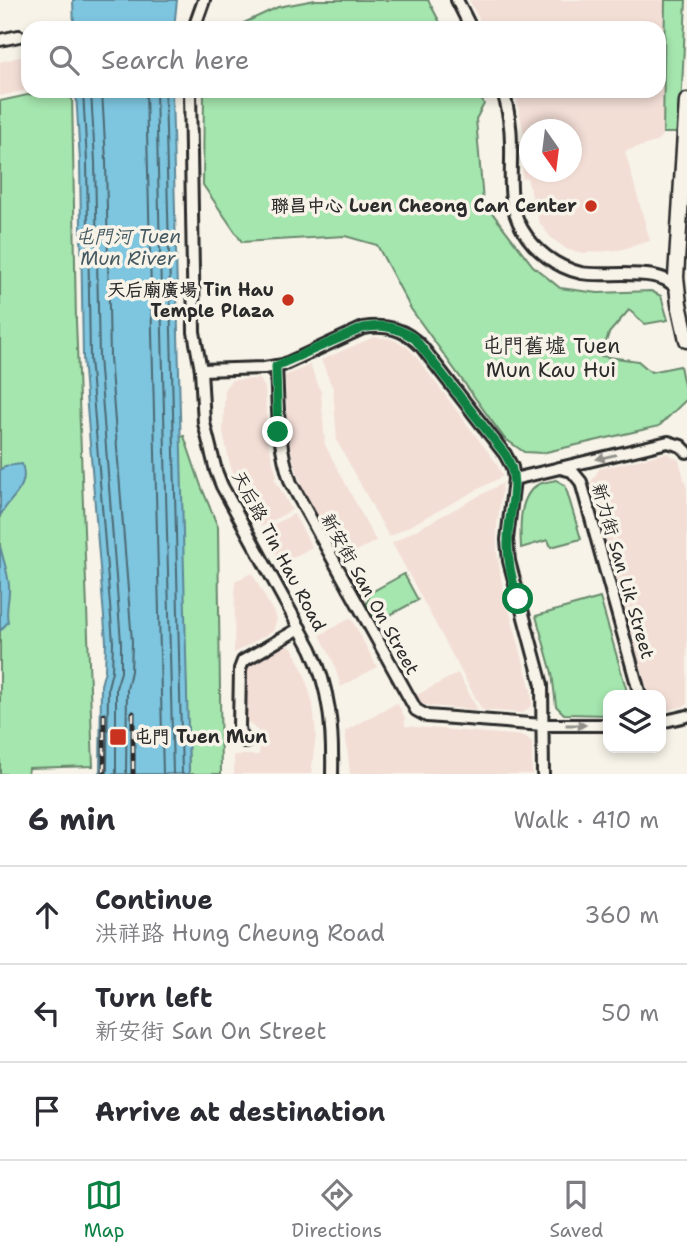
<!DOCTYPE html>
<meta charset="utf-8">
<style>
:root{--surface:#fff;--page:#f2f2f3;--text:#2b2b33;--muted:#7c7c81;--line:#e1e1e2;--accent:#0b8043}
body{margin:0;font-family:"Shantell Sans","LXGW WenKai TC",sans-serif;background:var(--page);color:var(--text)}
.controls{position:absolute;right:21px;bottom:21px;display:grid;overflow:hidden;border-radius:14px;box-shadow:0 4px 10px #0003}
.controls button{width:63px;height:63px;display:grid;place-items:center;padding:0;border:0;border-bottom:2px solid var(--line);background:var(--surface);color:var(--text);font:35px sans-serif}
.compass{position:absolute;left:519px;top:119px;width:63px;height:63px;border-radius:50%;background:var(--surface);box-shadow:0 4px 10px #0003;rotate:166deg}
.stop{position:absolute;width:21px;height:21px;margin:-16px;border:5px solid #0b8043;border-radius:50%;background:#fff}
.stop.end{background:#0b8043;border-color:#fff;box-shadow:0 2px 7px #0008}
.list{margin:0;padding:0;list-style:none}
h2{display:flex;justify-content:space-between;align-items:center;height:91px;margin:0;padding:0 28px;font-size:30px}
h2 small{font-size:23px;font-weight:400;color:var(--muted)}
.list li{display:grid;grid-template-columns:46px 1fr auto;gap:21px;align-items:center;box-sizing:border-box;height:98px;padding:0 28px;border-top:2px solid var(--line)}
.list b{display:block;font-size:26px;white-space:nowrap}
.list p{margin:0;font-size:23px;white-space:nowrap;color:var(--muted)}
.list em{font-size:23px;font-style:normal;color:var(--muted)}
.icon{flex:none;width:38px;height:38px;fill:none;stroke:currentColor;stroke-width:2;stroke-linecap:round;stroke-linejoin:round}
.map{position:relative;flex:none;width:687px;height:774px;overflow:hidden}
.search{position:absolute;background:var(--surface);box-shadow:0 4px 10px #0003;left:21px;right:21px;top:21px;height:77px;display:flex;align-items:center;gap:18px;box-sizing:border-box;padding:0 24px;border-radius:21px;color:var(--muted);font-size:26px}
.sheet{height:385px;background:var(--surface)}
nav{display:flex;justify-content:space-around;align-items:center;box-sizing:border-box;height:98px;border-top:2px solid var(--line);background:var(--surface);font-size:19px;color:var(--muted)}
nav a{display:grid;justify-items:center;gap:4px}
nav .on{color:var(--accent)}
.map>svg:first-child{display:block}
.built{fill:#f3ded6;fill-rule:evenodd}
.green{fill:#a5e5ae;stroke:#68886c;stroke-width:2}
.water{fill:#7ec5df;stroke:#5d8797;stroke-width:2}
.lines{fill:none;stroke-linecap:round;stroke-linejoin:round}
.shore{stroke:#4c6973;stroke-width:2}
.minor-casing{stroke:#2b2b2b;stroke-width:16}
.major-casing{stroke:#2b2b2b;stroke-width:19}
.minor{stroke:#f7f3e8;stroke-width:10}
.major{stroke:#f7f3e8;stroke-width:14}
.rail-casing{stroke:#2b2b2b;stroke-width:5}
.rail{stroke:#f7f3e8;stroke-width:2.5;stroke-dasharray:8;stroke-linecap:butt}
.oneway{fill:#918f8a}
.route{stroke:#0b8043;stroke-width:9}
.poi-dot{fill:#c8321e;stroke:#f7f3e8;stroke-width:2.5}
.labels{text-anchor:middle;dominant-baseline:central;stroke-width:7;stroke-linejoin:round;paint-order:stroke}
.poi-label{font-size:18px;font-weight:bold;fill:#2b2b2b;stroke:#f7f3e8;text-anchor:end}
.street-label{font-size:18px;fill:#2b2b2b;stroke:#f7f3e8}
.water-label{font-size:19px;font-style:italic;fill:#445961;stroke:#f7f3e8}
.quarter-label{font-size:21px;fill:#2b2b2b;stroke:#f7f3e8}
</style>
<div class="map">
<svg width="687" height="774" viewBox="0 0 687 774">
<rect width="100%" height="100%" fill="#f7f3e8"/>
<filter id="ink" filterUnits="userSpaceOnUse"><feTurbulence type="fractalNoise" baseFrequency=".0143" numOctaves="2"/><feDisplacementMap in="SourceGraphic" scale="14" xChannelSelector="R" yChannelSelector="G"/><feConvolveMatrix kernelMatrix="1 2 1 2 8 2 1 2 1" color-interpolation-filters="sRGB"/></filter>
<g filter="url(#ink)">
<g class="built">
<path d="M469,0H665L666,20L662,135L656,142L625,151L650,241L619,250L584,253L568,250L551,238L539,222L527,178L522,179L524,134L515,91H659V28H484ZM530,130H572V172H530Z"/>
<path d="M28,38V90L0,96V62L27,55L24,39Z"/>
<path d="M374,337L392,339L407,347L414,354L495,461L503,476L389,537L337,441L333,389L321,360Z"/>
<path d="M310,365L321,392L325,445L376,541L341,559L302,487L288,442L285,376Z"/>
<path d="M260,379L265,388L267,439L277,477L274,478L292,510L261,527L235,479L229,461L223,432L225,388L232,380Z"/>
<path d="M667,453L679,460L687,489V705L663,712L661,711V695H649L590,484L599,469Z"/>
<path d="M503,483L497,526V553L502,583L531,690L532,705L523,713L482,710L392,543Z"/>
<path d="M294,514L312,547L282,564L263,530Z"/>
<path d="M252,573L277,619L273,631L234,653L235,581Z"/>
<path d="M351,618L377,667L341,687L333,661L320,635Z"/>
<path d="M281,644L292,647L304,673L313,704L316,735L311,774H234V755H259L260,733L244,718L245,669L247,664Z"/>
<path d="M458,673L478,710L429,706L419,703L415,696Z"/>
<path d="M397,703L405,718V726L525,736L532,742V774H350L345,731Z"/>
</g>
<g class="green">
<path d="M315,0H428L443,28H233L278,7Z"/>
<path d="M665,0H686L680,133H663Z"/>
<path d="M46,91H72L76,321L93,766L29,768L28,774H0V101Z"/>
<path d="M204,91H477L484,104L476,119L483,201L533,266L560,288L598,293L651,291L661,296L668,320L645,324L629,310L609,333L601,356L638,361L651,372L680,366L687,399L659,426L542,453L524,452L504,438L411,309L377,245L345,236L242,242L203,185Z"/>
<path d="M184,436L201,486L218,527L221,774H189L179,437Z"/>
<path d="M556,480L565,485L581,539L551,547L548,540L521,548C520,528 518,495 539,484C544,482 551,481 556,480Z"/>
<path d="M404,574L418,600L375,623L366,606L370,593Z"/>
<path d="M600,598L628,695H608V715L564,714L556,706L552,673L536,616Z"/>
</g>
<g class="water">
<path d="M73,0H177L174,28H74Z"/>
<path d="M76,91H172L189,774H100L101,685L105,670L106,642L83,358L80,162Z"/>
<path d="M22,464C30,489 11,495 0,516V470L5,466Z"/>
<path d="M0,546C3,559 8,572 9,586C10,598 5,610 8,622L0,631Z"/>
</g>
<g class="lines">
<g class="shore">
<path d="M83,91L87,162L90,358L113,642L112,671L108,687L107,774"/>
<path d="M91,91L95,162L99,357L121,642V672L116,688V774"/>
<path d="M102,91L106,161L110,357L132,642L131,671L127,689L126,774"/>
<path d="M146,91L163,774"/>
<path d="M156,91L173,774"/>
<path d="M165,91L182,774"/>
</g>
<g class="minor-casing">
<g id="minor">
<path d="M457,0L471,28"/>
<path d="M194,28L204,0"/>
<path d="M0,40L19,36"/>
<path d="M190,91L194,332L201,370L204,423L216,471L222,486L311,649C330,690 333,729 332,774"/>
<path d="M503,91C508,108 511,126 511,144C512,174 506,201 522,229C535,251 556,267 581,273C605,278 667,265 677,291"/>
<path d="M276,366C278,406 277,444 291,483L416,710L427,716L543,725H608"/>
<path d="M201,370L264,368L283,365L363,328C387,324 405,329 422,347L505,454L512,467L514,479L507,540L509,561L542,685L543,774"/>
<path d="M560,468L572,471L581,482L640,695"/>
<path d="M514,479L668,442L681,446L687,452"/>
<path d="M661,722L687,716"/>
<path d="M246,742L240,733L239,727L240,669L243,661L300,628"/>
</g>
</g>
<g class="major-casing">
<path id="major" d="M687,101L676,277L679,304L687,340"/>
</g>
<use href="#minor" class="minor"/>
<use href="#major" class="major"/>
<g class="rail-casing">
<g id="rail">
<path d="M133,713V774"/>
<path d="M104,715V774"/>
</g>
</g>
<use href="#rail" class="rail"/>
</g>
<defs><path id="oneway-solid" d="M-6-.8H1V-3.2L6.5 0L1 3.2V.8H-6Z" transform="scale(1.75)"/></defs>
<g class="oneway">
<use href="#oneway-solid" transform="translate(606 457) rotate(167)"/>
<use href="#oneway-solid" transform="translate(576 725)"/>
</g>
</g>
<g class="lines" filter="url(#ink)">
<path class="route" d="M278,432L276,366L363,328C383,324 398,327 415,339L505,454C523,481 508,510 508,540C507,560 512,579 518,599"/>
</g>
<g class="poi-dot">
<circle cx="591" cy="206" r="7"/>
<circle cx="288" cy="300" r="7"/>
<rect x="109" y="728" width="18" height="18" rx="3.5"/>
</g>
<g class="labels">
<g class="poi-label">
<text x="577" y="206">聯昌中心 Luen Cheong Can Center</text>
<text x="274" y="290">天后廟廣場 Tin Hau<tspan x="274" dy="21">Temple Plaza</tspan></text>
<text x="134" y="737" text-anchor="start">屯門 Tuen Mun</text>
</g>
<g class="street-label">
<text transform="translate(279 551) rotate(62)">天后路 Tin Hau Road</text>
<text transform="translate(623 571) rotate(74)">新力街 San Lik Street</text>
<text transform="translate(370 594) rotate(61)">新安街 San On Street</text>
</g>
<g class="water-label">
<text x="128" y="236">屯門河 Tuen<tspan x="128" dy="22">Mun River</tspan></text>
</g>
<g class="quarter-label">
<text x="551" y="346">屯門舊墟 Tuen<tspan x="551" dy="24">Mun Kau Hui</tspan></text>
</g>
</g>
</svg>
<div class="controls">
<button><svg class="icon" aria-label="layers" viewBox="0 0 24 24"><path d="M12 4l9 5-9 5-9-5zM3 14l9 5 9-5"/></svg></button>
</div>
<svg class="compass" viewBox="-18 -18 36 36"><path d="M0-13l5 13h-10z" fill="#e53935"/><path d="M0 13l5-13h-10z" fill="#7c7c81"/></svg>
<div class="stop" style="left:518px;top:599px"></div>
<div class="stop end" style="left:278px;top:432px"></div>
<div class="search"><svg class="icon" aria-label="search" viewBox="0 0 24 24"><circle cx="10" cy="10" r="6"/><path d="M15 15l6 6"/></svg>Search here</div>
</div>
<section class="sheet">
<h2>6 min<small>Walk · 410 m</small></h2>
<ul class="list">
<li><svg class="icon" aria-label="ahead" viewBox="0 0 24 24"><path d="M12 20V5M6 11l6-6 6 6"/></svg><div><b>Continue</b><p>洪祥路 Hung Cheung Road</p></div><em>360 m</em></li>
<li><svg class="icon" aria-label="left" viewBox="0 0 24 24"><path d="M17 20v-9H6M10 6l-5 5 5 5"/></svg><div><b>Turn left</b><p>新安街 San On Street</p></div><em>50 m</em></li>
<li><svg class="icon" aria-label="arrive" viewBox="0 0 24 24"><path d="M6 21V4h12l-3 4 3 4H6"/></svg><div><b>Arrive at destination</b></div></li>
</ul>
</section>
<nav>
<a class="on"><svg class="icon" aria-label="map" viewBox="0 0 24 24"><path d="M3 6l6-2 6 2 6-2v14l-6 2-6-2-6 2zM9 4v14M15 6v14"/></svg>Map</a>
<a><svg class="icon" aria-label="directions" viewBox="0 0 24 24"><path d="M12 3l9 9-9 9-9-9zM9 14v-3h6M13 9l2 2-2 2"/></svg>Directions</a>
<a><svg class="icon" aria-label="saved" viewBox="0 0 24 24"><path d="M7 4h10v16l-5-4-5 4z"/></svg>Saved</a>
</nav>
